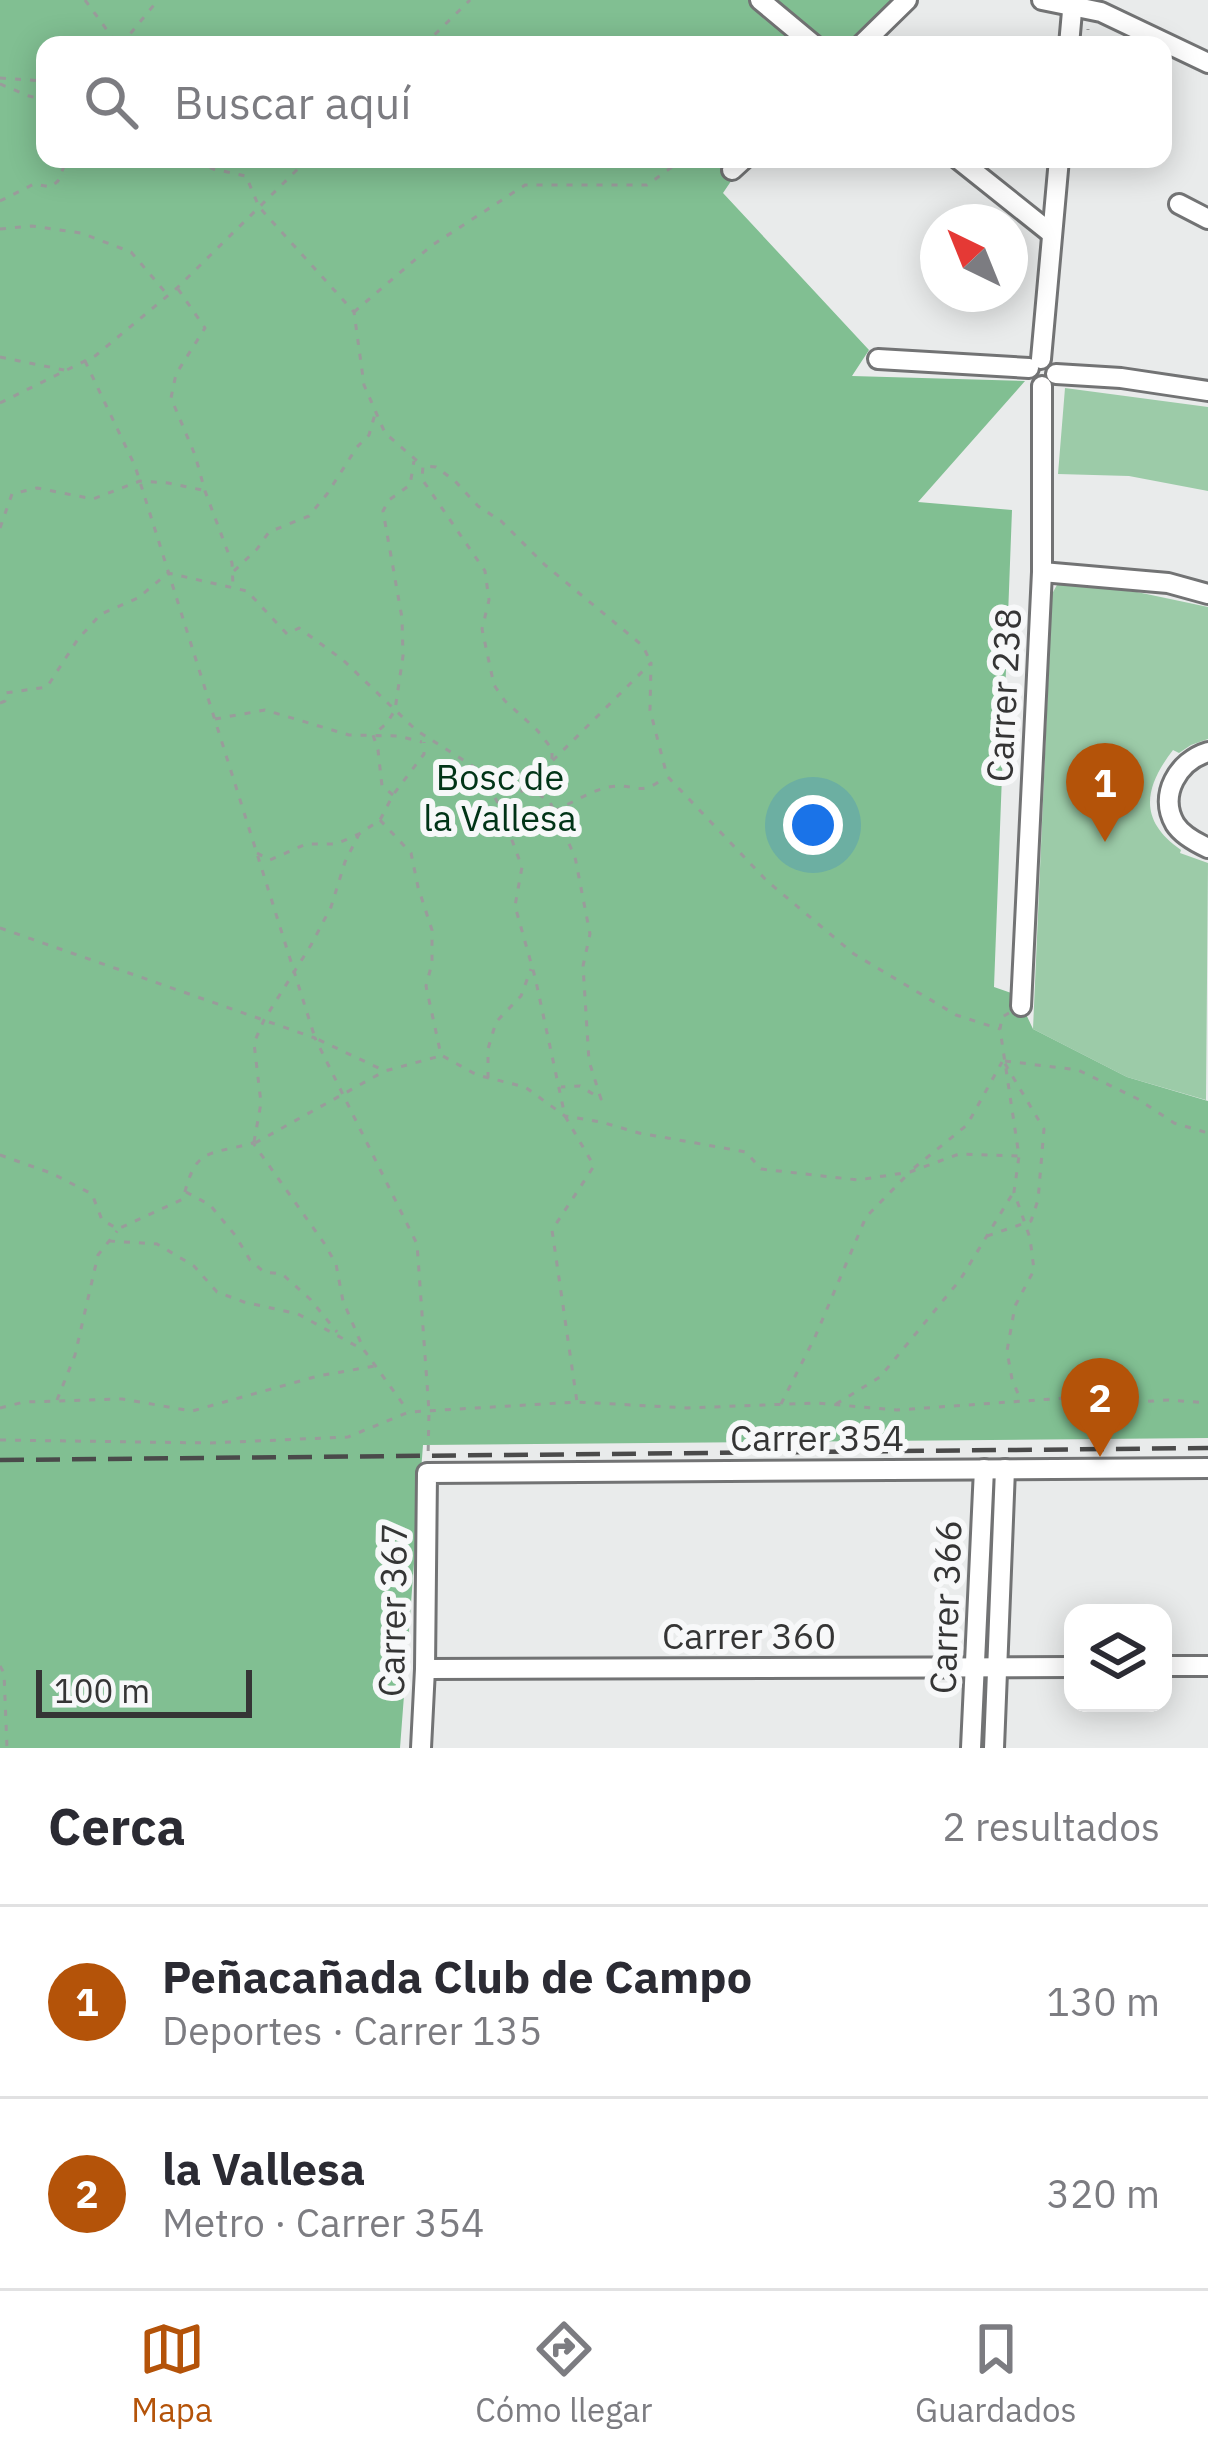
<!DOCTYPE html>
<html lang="es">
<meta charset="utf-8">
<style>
:root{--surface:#fff;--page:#f2f2f3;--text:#2b2b33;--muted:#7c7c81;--line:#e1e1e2;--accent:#b45309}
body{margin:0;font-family:"IBM Plex Sans",sans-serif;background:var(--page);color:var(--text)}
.controls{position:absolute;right:36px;bottom:36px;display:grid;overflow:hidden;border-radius:24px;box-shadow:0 6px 30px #0003}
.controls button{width:108px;height:108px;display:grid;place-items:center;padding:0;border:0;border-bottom:3px solid var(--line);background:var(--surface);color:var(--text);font:60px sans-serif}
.compass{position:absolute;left:920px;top:204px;width:108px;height:108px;border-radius:50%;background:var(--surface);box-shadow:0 6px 30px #0003;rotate:317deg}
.scale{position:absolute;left:36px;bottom:30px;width:216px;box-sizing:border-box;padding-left:12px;border:6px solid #353535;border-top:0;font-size:33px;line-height:42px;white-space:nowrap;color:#353535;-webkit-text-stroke:9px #f7f8f9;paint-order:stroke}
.you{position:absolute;left:813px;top:825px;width:42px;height:42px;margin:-30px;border:9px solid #fff;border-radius:50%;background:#1a73e8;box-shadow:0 0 0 18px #1a73e833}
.badge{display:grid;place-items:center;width:78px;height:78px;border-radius:50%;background:var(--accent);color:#fff;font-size:39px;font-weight:700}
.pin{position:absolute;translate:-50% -99px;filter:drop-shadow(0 3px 6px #0008)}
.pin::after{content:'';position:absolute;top:63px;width:42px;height:36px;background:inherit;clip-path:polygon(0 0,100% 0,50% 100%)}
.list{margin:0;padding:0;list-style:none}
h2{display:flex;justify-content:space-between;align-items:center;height:156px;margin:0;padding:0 48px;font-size:51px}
h2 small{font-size:39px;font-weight:400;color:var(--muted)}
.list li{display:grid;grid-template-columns:78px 1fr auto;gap:36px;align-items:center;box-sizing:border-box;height:192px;padding:0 48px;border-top:3px solid var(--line)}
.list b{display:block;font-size:45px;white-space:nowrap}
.list p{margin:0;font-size:39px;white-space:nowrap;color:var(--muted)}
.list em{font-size:39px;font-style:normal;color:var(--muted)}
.icon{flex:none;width:66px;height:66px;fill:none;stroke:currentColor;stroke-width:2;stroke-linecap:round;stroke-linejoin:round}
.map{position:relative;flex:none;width:1208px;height:1748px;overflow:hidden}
.search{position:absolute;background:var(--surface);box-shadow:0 6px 30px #0003;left:36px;right:36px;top:36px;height:132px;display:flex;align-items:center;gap:30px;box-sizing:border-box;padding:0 42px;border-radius:24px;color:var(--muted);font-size:45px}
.sheet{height:540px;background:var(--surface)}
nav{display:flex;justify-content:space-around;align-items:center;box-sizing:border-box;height:168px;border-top:3px solid var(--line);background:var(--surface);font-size:33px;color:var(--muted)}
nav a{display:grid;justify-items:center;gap:6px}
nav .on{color:var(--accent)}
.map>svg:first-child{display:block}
.green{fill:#9ccba8}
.forest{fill:#81bf92}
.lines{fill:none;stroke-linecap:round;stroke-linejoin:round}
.street-casing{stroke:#727374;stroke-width:24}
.path{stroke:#9a9b9b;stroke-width:3;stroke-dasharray:6 9;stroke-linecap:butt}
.street{stroke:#fff;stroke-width:18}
.rail{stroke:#4a4a4a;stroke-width:4.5;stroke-dasharray:24 12;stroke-linecap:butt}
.labels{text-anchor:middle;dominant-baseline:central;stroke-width:12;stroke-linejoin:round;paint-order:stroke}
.street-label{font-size:36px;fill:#353535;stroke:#f7f8f9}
.park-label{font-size:36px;fill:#013417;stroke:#f7f8f9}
</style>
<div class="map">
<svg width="1208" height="1748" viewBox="0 0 1208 1748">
<rect width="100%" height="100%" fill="#e9ebeb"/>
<g class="green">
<path d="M1065,388L1208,407V491L1129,476L1058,474Z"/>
<path d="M1058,583L1137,592L1208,607V739L1191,745L1179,753L1173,750C1143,789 1139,821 1181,850L1180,853L1208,863L1206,1100L1127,1077L1033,1029L1052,594Z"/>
</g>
<path class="forest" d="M0,0H906L860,45H45V159H746L723,193L869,350L852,376L1025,381L918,502L1012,510L994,987L1017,995L1033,1029L1127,1077L1208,1101V1438L423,1445L400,1748H0Z"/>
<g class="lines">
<g class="street-casing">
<g id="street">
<path d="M760,0L814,45"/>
<path d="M1042,0L1101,12L1208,63"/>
<path d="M861,45L907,0"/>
<path d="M1069,45L1073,0"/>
<path d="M958,159L1052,234"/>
<path d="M732,170L744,159"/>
<path d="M1179,204L1208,219"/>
<path d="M878,359L1029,368"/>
<path d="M1041,359L1059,159"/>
<path d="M1056,374L1121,378L1208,391"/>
<path d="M1042,572L1168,583L1208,594"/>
<path d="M1208,752C1178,761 1158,795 1175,824C1182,835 1197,843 1208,848"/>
<path d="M1021,1006L1042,572V386"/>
<path d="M1163,1666H1208"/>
<path d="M425,1669L1073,1667"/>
<path d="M421,1748L425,1669L427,1473L1208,1468"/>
<path d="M971,1748L984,1469"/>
<path d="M994,1748L1005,1469"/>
</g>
</g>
<g class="path">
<path d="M85,0L118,45"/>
<path d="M121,45L158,0"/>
<path d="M424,45L470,0"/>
<path d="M1087,45L1088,29"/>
<path d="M0,78L45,81"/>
<path d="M0,84L29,96L45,100"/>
<path d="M197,159L213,169L246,176L259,207L354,312L364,385L385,433L423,466"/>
<path d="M0,201L34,184L51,187L58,181L67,159"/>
<path d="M0,229L32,226L81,233L131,252L166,293"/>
<path d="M178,289L205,328L176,374L171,398L195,455L205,491L232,563L233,586"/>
<path d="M354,312L431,246L525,185H647L683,159"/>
<path d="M0,357L64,370"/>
<path d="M85,361L135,466L315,1038L385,1071L440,1056"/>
<path d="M0,403L95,356L177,288L308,159"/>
<path d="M0,528L12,494L37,488L93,499L140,481L168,483L202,490"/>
<path d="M234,571L257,549L269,532L309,516L327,494L357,447L369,435L375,414"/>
<path d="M0,703L5,701V693L47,687L78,639L101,614L138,598L168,573L247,591L287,634L299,628L343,660L416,730L518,795L651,663L650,710L667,776L767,881L854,954L956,1015L1000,1029"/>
<path d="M215,719L265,710L349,735L398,736L422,742"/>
<path d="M552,759V749L537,730L505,701L494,685L482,629L489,600L485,571L422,479L423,466L436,467L455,481L478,506L501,521L545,565L643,646L651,663"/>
<path d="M480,772L498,803L522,867L515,906L535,977L565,1116L594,1166L552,1230L577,1402"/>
<path d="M531,782L534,791L550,802L575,857L590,934L583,966L589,1061L601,1099L580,1086L561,1087"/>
<path d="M393,795L382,786L378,750L373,735L387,723L395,710L403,656L402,618L383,511L389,500L410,485L414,461"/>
<path d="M554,811C572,803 590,791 609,787C636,782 638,799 665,777"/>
<path d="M380,820L411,853L418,887L432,930V963L426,986L441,1055L477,1075L525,1087L565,1116L601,1122L639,1133L746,1152L761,1169L858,1180L910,1172L959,1154L1019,1156"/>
<path d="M257,853L270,860L306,844H336L359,834L380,820L393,795L424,754V742"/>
<path d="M0,928L315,1038L417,1244L429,1411L428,1459"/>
<path d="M1009,1013L1002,1017L1000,1029L1019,1156L1014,1192L1030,1238L1034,1270L1015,1306L1007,1351L1012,1379L1021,1401"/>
<path d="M1005,1061L1078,1070L1138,1099L1174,1123L1208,1133"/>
<path d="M488,1078V1049L496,1022L521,996L531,969"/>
<path d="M254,1142L261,1103L254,1043L264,1020L311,945L331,907L345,862L359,834"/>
<path d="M255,1143L383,1072"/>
<path d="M0,1155L51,1173L92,1194L102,1220L118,1229L183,1199C196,1147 205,1156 253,1143L324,1243L336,1264L343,1301L364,1350L408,1411"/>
<path d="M914,1168L967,1125L1002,1062"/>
<path d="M186,1192L210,1205L235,1235L250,1260L264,1272L282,1274L310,1299L337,1332"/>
<path d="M987,1236L1031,1221L1038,1200L1044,1129L1004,1062"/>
<path d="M109,1241L157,1244L194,1266L217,1292L244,1302L298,1314L360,1348"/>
<path d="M57,1400L75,1355L98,1255L117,1231"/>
<path d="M781,1404L815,1337L866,1217L907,1175"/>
<path d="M836,1404L880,1377L960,1280L1013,1193"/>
<path d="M0,1408L24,1402L122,1399L192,1411L318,1376L375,1366"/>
<path d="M0,1440L210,1443L348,1437L409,1412L577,1402L687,1408L816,1403L897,1410L1080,1397L1118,1403L1169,1400L1208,1403"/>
<path d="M0,1666L4,1673L7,1748"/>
</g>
<use href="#street" class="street"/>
<path class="rail" d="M0,1460L1208,1448"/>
</g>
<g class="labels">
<g class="street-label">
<text transform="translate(1003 695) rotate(-87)">Carrer 238</text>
<text x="817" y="1437">Carrer 354</text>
<text transform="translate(945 1607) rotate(-88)">Carrer 366</text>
<text transform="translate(392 1610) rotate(-89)">Carrer 367</text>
<text x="749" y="1635">Carrer 360</text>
</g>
<g class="park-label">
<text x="500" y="776">Bosc de<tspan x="500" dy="41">la Vallesa</tspan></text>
</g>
</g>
</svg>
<div class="controls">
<button><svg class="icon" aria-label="layers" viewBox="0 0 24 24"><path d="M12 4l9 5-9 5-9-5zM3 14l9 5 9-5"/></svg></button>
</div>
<svg class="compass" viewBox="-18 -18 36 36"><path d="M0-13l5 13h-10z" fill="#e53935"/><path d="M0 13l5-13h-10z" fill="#7c7c81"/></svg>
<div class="scale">100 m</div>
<div class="you"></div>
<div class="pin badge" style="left:1105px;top:842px">1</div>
<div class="pin badge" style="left:1100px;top:1457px">2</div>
<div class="search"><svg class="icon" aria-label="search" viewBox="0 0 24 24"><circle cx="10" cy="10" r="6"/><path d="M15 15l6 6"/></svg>Buscar aquí</div>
</div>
<section class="sheet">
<h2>Cerca<small>2 resultados</small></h2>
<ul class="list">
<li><span class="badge">1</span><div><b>Peñacañada Club de Campo</b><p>Deportes · Carrer 135</p></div><em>130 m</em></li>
<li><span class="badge">2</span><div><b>la Vallesa</b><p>Metro · Carrer 354</p></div><em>320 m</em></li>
</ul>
</section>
<nav>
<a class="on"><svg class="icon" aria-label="map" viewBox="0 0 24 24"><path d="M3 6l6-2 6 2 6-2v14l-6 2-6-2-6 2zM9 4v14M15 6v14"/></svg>Mapa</a>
<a><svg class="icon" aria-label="directions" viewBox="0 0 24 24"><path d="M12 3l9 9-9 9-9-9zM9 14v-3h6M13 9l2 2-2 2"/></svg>Cómo llegar</a>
<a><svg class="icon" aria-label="saved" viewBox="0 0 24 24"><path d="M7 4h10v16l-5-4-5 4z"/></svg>Guardados</a>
</nav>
